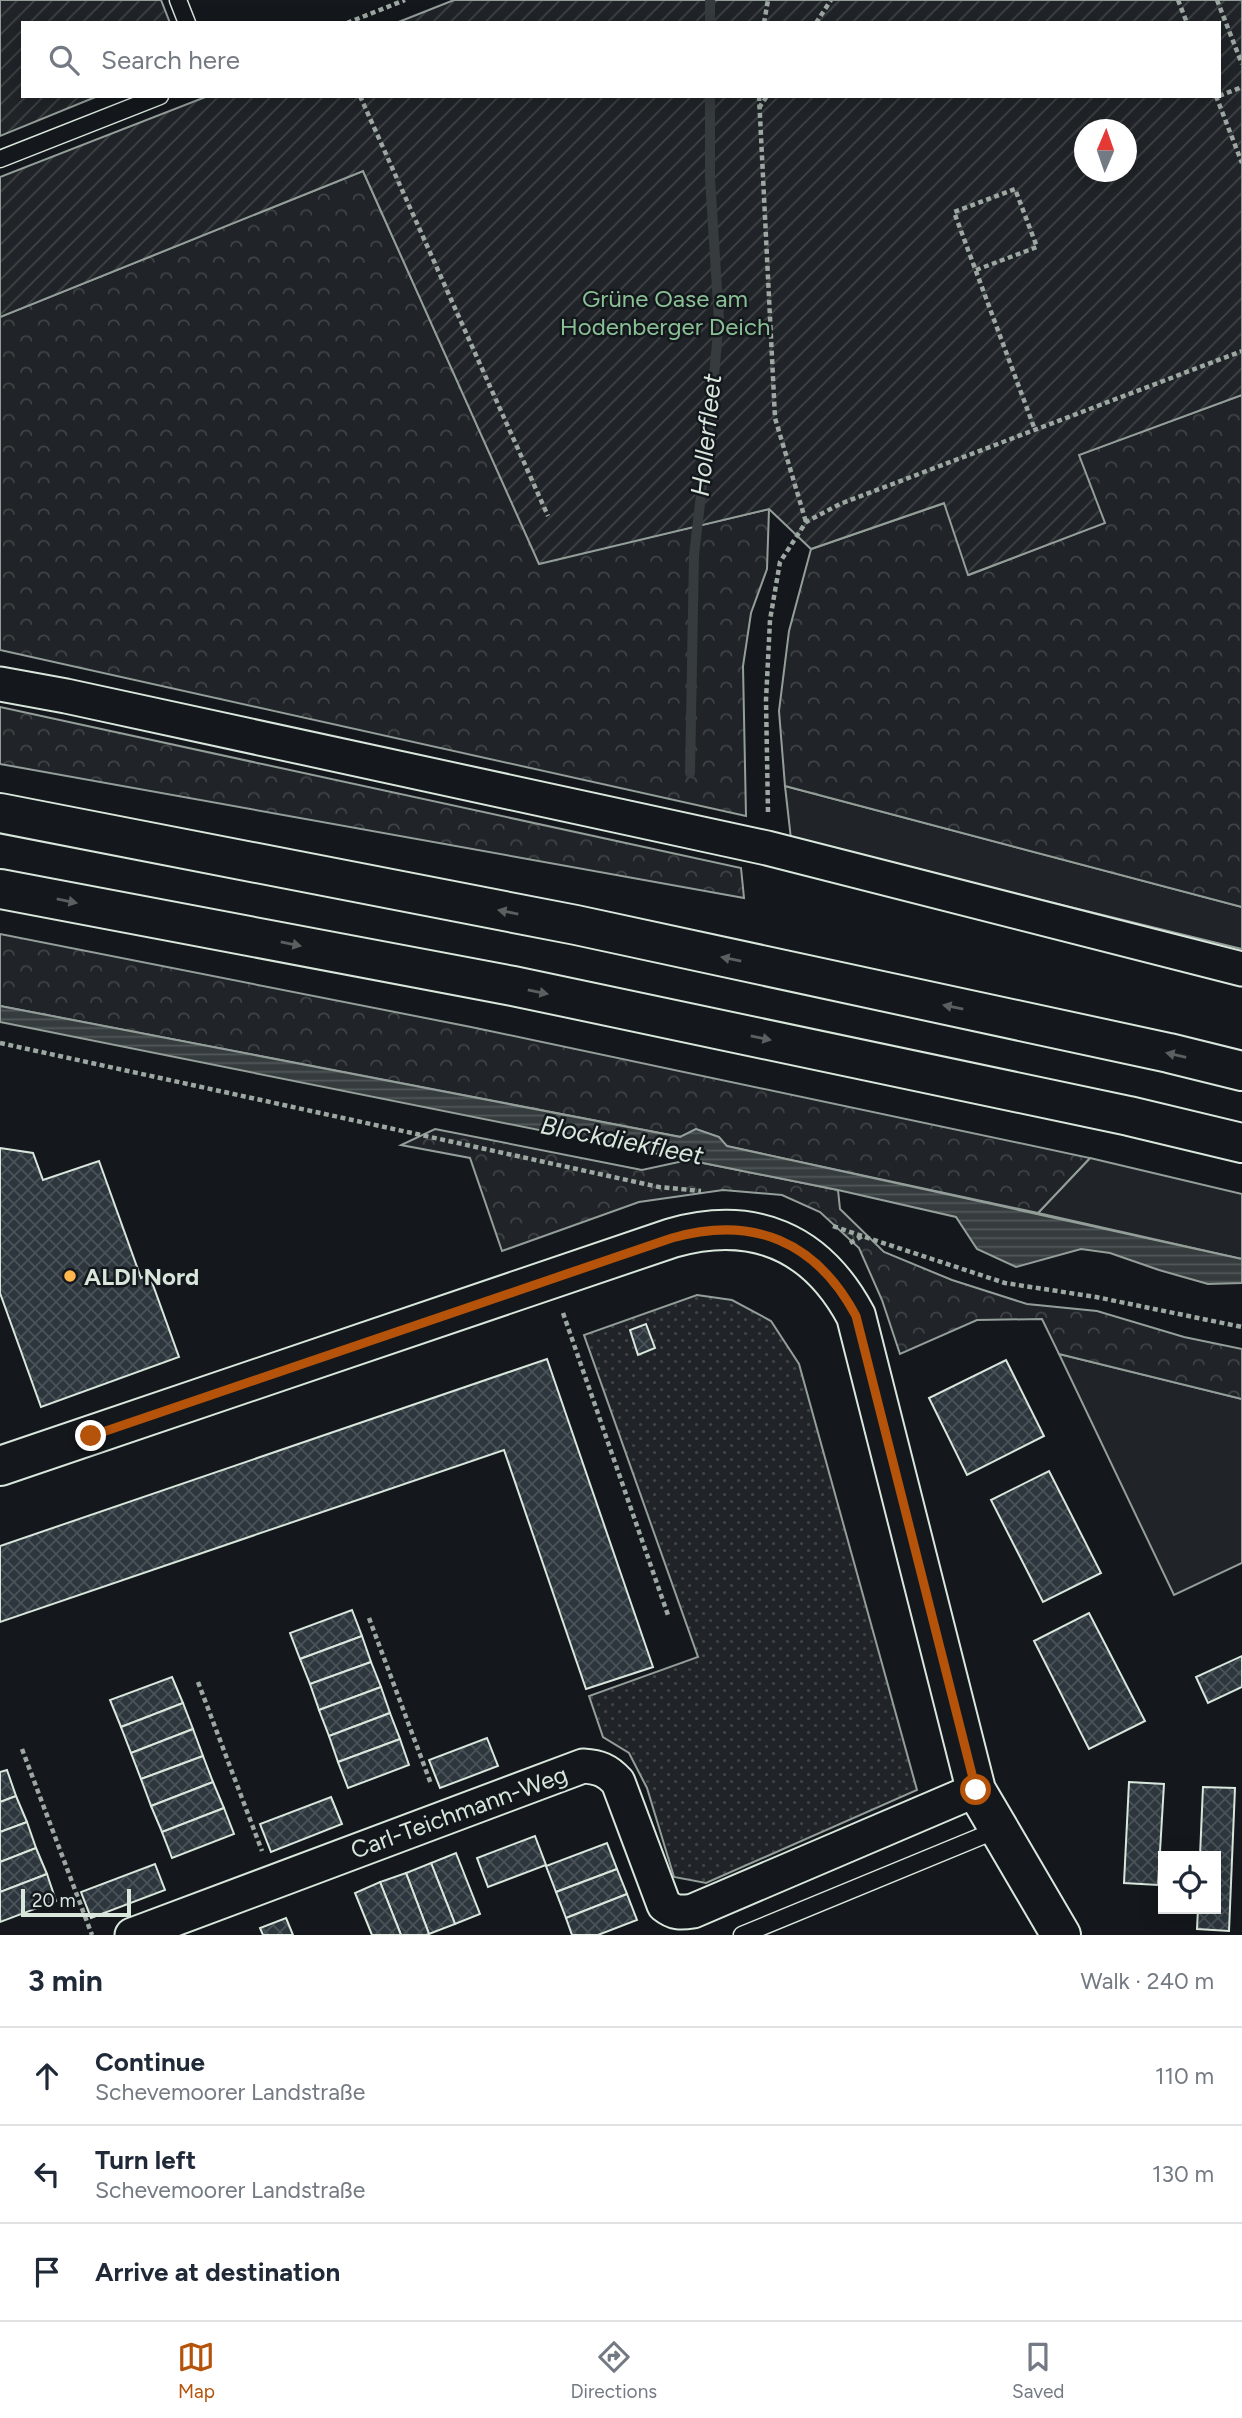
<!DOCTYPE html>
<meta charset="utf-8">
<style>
:root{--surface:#fff;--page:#f2f2f3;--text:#1f2937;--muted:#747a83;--line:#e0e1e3;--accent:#b45309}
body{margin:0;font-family:Figtree,sans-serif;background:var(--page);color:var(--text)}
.controls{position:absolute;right:21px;bottom:21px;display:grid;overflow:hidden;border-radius:0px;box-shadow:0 4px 18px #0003}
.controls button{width:63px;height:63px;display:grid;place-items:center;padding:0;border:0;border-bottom:2px solid var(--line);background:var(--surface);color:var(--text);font:35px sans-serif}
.compass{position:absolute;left:1074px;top:119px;width:63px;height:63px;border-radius:50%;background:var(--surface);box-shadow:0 4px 18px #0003;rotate:2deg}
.scale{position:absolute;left:21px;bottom:18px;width:110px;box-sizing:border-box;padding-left:7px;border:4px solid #d8e6dc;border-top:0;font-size:19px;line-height:24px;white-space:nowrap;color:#d8e6dc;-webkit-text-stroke:5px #14181c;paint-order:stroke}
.stop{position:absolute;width:21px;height:21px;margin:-16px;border:5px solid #b45309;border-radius:50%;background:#fff}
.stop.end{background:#b45309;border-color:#fff;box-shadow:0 2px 7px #0008}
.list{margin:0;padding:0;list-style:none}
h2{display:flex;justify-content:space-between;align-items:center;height:91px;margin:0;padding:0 28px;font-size:30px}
h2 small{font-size:23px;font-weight:400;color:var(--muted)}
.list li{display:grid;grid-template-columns:46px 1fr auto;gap:21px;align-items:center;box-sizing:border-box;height:98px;padding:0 28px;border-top:2px solid var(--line)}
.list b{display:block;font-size:26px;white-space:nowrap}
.list p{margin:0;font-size:23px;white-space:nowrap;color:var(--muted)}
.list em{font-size:23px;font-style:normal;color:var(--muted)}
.icon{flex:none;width:38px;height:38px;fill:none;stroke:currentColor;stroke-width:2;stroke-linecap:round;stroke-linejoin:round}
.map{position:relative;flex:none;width:1242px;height:1935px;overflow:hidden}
.search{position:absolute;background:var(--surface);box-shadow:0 4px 18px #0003;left:21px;right:21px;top:21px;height:77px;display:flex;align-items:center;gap:18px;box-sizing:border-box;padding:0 24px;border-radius:0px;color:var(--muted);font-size:26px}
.sheet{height:385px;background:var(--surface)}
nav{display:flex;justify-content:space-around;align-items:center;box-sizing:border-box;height:98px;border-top:2px solid var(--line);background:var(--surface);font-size:19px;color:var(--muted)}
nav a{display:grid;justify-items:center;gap:4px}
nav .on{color:var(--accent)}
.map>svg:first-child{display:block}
.grass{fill:#202428;stroke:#939e99;stroke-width:2}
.forest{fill:url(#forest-crowns);stroke:#939e99;stroke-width:2}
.park{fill:url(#park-dots);stroke:#939e99;stroke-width:2}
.garden{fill:url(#garden-furrows);stroke:#939e99;stroke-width:2;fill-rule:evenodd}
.water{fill:url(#water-rules);stroke:#939e99;stroke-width:2}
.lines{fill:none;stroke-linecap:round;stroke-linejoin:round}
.stream{stroke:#363b3e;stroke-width:10}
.building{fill:url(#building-cross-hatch);stroke:#d8e6dc;stroke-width:2}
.service-casing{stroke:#d8e6dc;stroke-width:19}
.minor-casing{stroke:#d8e6dc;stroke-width:37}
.tertiary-casing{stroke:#d8e6dc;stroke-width:42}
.motorway-casing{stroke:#d8e6dc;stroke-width:42}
.path{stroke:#9da8a2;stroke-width:4.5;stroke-dasharray:5 3.5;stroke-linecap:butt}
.service{stroke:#14181c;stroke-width:16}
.minor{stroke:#14181c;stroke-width:33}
.tertiary{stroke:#14181c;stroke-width:38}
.motorway{stroke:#14181c;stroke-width:38}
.oneway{fill:#59605f}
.route{stroke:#b45309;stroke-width:9}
.poi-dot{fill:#ffb74d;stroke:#14181c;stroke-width:2.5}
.labels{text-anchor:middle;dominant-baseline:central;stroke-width:5;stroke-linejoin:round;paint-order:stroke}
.park-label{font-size:24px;fill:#8ac095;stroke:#14181c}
.poi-label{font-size:24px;font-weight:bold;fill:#d8e6dc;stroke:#14181c;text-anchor:start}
.street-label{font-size:24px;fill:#d8e6dc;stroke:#14181c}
.water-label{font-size:26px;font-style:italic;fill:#d8e6dc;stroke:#14181c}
</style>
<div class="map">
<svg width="1242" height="1935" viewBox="0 0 1242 1935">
<defs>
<pattern id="forest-crowns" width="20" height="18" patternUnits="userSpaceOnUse" patternTransform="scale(1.75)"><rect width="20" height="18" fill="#202428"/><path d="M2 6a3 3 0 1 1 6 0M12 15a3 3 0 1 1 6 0" fill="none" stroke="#404447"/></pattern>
<pattern id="park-dots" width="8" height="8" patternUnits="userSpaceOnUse" patternTransform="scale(1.75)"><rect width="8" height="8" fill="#202428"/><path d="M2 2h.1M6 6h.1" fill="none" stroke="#404447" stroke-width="1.8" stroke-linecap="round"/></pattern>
<pattern id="garden-furrows" width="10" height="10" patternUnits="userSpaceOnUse" patternTransform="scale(1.75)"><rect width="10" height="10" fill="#202428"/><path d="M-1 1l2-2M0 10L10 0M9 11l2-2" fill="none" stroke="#404447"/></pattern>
<pattern id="water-rules" width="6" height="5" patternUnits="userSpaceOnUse" patternTransform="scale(1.75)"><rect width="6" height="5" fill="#363b3e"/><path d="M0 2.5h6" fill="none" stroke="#525759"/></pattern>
<pattern id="building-cross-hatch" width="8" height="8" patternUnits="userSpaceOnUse" patternTransform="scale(1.75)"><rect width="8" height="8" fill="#2c363c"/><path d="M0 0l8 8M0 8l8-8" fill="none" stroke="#4a5358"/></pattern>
</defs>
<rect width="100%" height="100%" fill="#14181c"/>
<g class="grass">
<path d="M785,786L1242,907V949L791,839Z"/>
<path d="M1090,1158L1242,1194V1259L1038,1213Z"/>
<path d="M1059,1354L1242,1399V1563L1174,1595Z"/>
</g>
<g class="forest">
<path d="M363,171L539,563L769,509L767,569L751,613L743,666L746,816L0,650V317Z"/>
<path d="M1242,395V907L785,786L779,711L789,631L811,549L945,503L969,575L1104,523L1078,455Z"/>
<path d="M0,707L741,868L744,898L0,764Z"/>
<path d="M0,934L471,1027L1090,1158L1038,1213L726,1146L719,1137L696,1129L681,1137L0,1006Z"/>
<path d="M435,1129L642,1170L688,1160L838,1190L840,1209L884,1252L952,1280L1027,1304L1097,1311L1184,1337L1242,1349V1399L1059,1354L1042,1319L977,1320L900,1354L882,1300L859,1248L820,1212L782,1195L723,1190L639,1202L502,1251L470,1158L401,1145Z"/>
</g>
<path class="park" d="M697,1295L732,1300L771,1321L799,1364L917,1790L706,1883L674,1877L647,1788L629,1753L603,1737L589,1696L698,1657L584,1335Z"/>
<g class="garden">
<path d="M0,0H161L170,23H23V96H98L0,136Z"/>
<path d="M454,0H1242V395L1079,455L1105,523L968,575L944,503L811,549L769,509L539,564L363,171L0,317V177L208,96H1219V23H396ZM1084,130H1126V172H1084Z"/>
</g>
<path class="water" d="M0,1006L680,1137L696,1129L719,1137L727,1146L1242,1259V1283L1208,1284L1159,1270L1110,1253L1081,1249L1016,1267L977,1249L956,1217L838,1190L0,1022Z"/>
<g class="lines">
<g class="stream">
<path d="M710,23V0"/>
<path d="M690,773L694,555L711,409L719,320L710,178V96"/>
</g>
</g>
<g class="building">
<path d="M0,1148L33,1153L43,1180L99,1161L141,1278L149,1274L179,1357L41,1407L0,1293Z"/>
<path d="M646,1324L655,1348L638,1355L630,1330Z"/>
<path d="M547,1359L653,1667L586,1689L504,1450L0,1622V1546Z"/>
<path d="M1006,1360L1044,1436L967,1475L929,1398Z"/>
<path d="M1049,1471L1101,1573L1043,1602L991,1500Z"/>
<path d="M352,1610L362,1636L300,1659L290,1633Z"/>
<path d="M1089,1613L1145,1721L1089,1749L1034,1641Z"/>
<path d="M362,1636L371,1662L310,1684L300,1659Z"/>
<path d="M1242,1656V1687L1208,1703L1196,1677Z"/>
<path d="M371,1662L381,1687L319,1710L310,1684Z"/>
<path d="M172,1677L183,1703L121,1727L110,1700Z"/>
<path d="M381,1687L390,1713L329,1736L319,1710Z"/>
<path d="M183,1703L193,1729L131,1753L121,1727Z"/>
<path d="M390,1713L400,1739L338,1762L329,1736Z"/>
<path d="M193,1729L203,1756L141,1779L131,1753Z"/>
<path d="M487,1738L498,1766L440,1788L429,1760Z"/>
<path d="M400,1739L409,1765L348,1788L338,1762Z"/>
<path d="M203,1756L213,1782L151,1806L141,1779Z"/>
<path d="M7,1770L16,1796L0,1802V1772Z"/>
<path d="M213,1782L224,1808L162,1832L151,1806Z"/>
<path d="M1129,1782L1164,1784L1158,1885L1124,1883Z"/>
<path d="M1203,1787L1235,1788L1229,1931L1197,1929L1198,1909H1216V1856H1200Z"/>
<path d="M16,1796L27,1822L0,1832V1802Z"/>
<path d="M331,1797L342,1824L271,1852L260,1824Z"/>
<path d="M224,1808L234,1834L172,1858L162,1832Z"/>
<path d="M27,1822L36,1848L0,1862V1832Z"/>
<path d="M535,1836L546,1865L488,1887L477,1858Z"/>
<path d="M607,1843L617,1869L556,1892L546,1866Z"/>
<path d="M36,1848L47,1874L0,1892V1862Z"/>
<path d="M456,1853L480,1914L455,1924L431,1863Z"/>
<path d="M431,1863L455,1924L429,1934L406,1873Z"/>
<path d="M155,1864L165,1890L91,1918L81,1892Z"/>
<path d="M617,1869L627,1894L566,1918L556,1892Z"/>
<path d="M406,1873L429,1934L426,1935H401L380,1882Z"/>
<path d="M47,1874L56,1901L0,1922V1892Z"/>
<path d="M380,1882L401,1935H372L355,1893Z"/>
<path d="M627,1894L637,1920L598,1935H572L566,1918Z"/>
<path d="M286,1918L293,1935H263L260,1928Z"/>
</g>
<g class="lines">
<g class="service-casing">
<g id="service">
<path d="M178,0L187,23"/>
<path d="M0,159L160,96"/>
<path d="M742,1935L999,1829"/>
</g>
</g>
<g class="minor-casing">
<g id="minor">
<path d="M0,684L66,696L767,848L1242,969"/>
<path d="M132,1935L583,1766C599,1767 607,1770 618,1782L664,1905C674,1913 680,1913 693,1911L976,1790"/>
</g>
</g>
<g class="tertiary-casing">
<path id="tertiary" d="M0,1466L672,1238C753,1215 816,1241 856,1316L976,1790L1061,1935"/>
</g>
<g class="motorway-casing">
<g id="motorway">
<path d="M0,813L576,925L1169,1053L1242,1071"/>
<path d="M0,889L513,986L1129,1116L1242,1143"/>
</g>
</g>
<g class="path">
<path d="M1178,0L1187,23"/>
<path d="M1217,0L1242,64"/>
<path d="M347,23L405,0"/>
<path d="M764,23L768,0"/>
<path d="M816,23L831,0"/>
<path d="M360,96L548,516"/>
<path d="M759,96L775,418L806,522"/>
<path d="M1216,96L1242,163"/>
<path d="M1219,96L1242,87"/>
<path d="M759,108L767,96"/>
<path d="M976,270L1037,247L1015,189L954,212L1035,430"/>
<path d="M768,812L766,700L770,620L780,562L806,522L840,504L1242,351"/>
<path d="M0,1043L659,1187L701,1191"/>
<path d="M833,1226L862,1236"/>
<path d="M850,1243L862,1236L1005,1283L1096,1297L1242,1327"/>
<path d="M563,1313L669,1618"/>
<path d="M369,1618L431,1784"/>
<path d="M198,1682L262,1851"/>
<path d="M22,1749L92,1935"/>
</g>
<use href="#service" class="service"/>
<use href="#minor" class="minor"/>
<use href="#tertiary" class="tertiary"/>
<use href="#motorway" class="motorway"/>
</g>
<defs><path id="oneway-solid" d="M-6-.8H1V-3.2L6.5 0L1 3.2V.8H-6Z" transform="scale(1.75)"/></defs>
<g class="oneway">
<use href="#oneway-solid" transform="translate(67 901) rotate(11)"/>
<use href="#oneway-solid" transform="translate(508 912) rotate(-169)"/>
<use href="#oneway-solid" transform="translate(291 944) rotate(11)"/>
<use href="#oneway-solid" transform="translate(731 959) rotate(-168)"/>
<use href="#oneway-solid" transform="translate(538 992) rotate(12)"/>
<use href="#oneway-solid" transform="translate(953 1007) rotate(-168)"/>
<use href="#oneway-solid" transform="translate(761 1038) rotate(12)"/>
<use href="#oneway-solid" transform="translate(1176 1055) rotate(-167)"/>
</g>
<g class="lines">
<path class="route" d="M91,1436L672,1238C753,1215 816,1241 856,1316L976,1790"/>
</g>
<circle class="poi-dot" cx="70" cy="1276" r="7"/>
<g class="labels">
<g class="park-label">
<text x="665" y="298">Grüne Oase am<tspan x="665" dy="28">Hodenberger Deich</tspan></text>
</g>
<g class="poi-label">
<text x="84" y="1276">ALDI Nord</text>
</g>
<g class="street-label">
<text transform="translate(459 1812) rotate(-20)">Carl-Teichmann-Weg</text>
</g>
<g class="water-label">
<text transform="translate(706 435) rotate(-84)">Hollerfleet</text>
<text transform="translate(622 1140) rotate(11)">Blockdiekfleet</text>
</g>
</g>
</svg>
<div class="controls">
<button><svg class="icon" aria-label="locate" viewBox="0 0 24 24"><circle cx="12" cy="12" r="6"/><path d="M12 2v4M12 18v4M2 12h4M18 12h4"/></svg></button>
</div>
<svg class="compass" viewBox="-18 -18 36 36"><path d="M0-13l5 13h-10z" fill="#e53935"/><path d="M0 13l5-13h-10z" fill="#747a83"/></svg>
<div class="scale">20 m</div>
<div class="stop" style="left:976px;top:1790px"></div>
<div class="stop end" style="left:91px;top:1436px"></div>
<div class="search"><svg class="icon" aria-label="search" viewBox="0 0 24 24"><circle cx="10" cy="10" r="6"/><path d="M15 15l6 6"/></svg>Search here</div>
</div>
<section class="sheet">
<h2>3 min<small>Walk · 240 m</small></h2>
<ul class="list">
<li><svg class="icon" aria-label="ahead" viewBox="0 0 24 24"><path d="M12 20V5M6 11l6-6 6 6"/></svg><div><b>Continue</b><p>Schevemoorer Landstraße</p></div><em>110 m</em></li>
<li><svg class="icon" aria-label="left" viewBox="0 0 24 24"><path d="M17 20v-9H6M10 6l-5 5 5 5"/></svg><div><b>Turn left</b><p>Schevemoorer Landstraße</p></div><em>130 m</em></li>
<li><svg class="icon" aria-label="arrive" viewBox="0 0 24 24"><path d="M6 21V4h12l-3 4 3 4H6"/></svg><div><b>Arrive at destination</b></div></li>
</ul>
</section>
<nav>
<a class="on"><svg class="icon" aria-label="map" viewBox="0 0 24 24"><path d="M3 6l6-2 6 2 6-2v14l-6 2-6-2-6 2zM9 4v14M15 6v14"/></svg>Map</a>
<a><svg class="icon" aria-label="directions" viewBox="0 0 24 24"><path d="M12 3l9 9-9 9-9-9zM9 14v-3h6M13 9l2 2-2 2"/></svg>Directions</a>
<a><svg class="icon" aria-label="saved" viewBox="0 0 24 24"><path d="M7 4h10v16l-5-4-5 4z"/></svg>Saved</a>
</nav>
